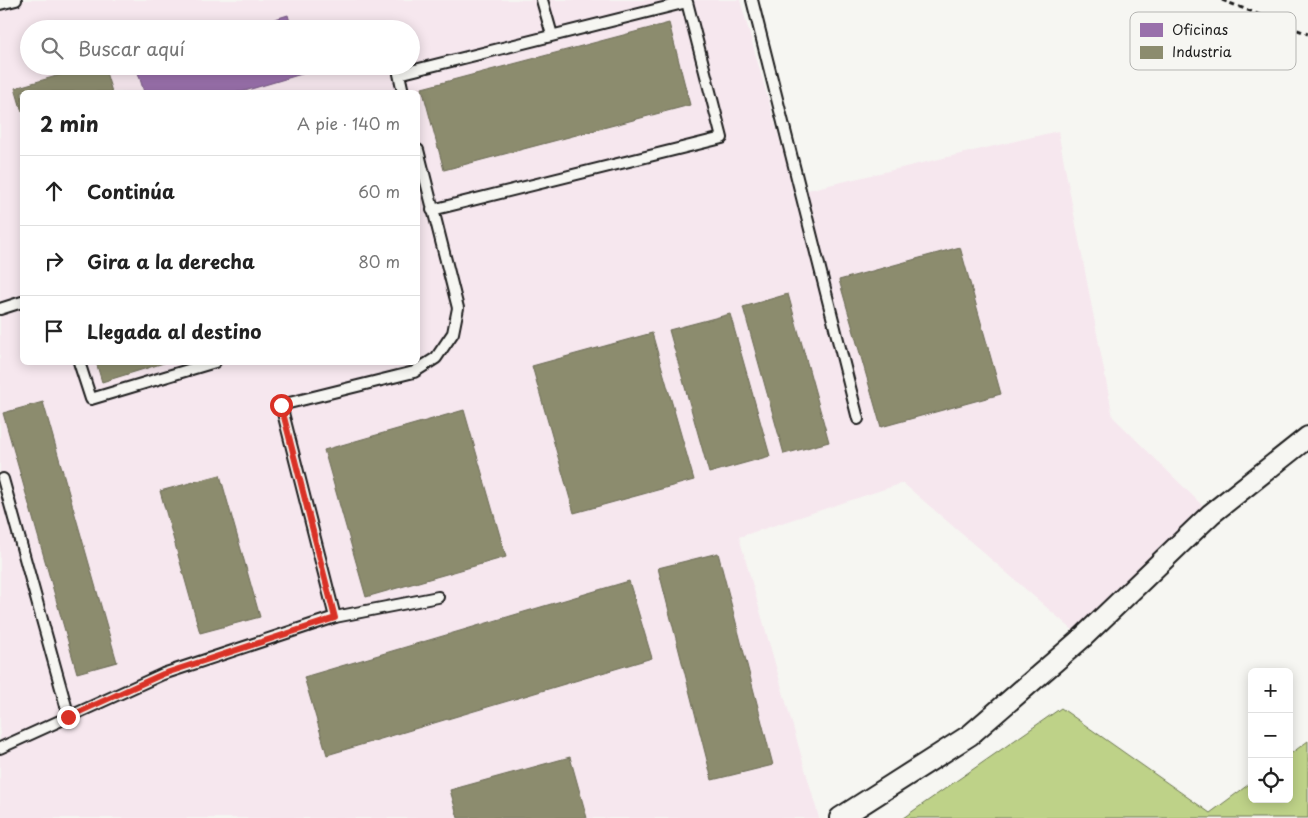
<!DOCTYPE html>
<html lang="es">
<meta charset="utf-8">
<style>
:root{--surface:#fff;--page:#f2f2f2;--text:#222;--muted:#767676;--line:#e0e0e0}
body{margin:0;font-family:"Playpen Sans",sans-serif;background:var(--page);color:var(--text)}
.controls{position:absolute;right:15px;bottom:15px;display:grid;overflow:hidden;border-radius:8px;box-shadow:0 2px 12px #0003}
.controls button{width:45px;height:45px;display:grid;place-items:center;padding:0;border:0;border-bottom:1px solid var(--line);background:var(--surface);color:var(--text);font:25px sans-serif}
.stop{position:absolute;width:15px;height:15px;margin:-11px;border:4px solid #d93025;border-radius:50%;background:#fff}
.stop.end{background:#d93025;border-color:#fff;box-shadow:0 1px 5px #0008}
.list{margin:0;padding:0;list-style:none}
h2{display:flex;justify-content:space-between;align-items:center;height:65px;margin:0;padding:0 20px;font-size:21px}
h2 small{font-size:16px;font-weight:400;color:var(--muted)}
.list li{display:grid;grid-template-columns:32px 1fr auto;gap:15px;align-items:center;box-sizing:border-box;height:70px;padding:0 20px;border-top:1px solid var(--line)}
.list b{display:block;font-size:19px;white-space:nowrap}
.list em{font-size:16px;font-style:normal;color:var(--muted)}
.icon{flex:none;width:28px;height:28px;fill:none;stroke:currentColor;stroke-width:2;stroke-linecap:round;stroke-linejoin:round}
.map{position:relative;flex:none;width:1308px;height:818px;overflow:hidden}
.search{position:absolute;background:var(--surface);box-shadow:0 2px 12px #0003;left:20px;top:20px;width:400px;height:55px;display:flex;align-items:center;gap:12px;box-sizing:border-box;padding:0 18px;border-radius:28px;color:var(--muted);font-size:19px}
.panel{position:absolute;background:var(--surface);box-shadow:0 2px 12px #0003;left:20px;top:90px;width:400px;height:275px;border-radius:8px}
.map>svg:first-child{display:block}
.built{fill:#f6e7ee;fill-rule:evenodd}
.green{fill:#bed288;stroke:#6d7752}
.offices{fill:#9970ab;stroke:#745780}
.industry{fill:#8c8c6e;stroke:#6a6a55}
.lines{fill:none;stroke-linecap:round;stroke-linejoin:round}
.lane-casing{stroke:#1c1c1c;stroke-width:14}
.street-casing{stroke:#1c1c1c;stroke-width:24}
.path{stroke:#1c1c1c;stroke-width:3;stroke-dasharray:5 4;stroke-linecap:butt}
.lane{stroke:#f6f6f2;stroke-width:10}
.street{stroke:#f6f6f2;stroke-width:20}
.route{stroke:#d93025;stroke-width:6}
.key{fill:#f6f6f2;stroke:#b5b5b2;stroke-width:1}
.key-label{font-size:14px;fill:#1c1c1c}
</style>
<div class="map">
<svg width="1308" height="818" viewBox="0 0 1308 818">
<rect width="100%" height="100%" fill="#f6f6f2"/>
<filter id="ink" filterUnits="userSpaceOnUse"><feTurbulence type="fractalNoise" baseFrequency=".02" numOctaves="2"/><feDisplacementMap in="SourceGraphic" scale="10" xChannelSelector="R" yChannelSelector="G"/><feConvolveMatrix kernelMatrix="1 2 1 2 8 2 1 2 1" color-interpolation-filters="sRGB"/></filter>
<g filter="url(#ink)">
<path class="built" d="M14,0H740L795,193L1058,131L1113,417L1211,514L1082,638L903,483L739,537L819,818H0V3ZM29,29H411V66H29ZM22,92H418V362H22Z"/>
<path class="green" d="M1061,708L1210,813L1252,782V799H1289V755L1308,741V818H903Z"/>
<g class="offices">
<path d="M288,15L292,29H243Z"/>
<path d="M136,66H303L305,73L241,92H144Z"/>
</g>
<g class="industry">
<path d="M669,23L690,105L444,170L422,88Z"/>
<path d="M91,66H104L112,92H22V112L15,88Z"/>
<path d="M960,247L1001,394L881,427L839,280Z"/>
<path d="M788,294L829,442L784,454L743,307Z"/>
<path d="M730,314L770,456L709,473L669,330Z"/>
<path d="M652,333L694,480L574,513L532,366Z"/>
<path d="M96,362H167L102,382Z"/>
<path d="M43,402L117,662L77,673L3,413Z"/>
<path d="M464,410L506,557L366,597L324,450Z"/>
<path d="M220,475L260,617L200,633L160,491Z"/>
<path d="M718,553L773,765L712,780L658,568Z"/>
<path d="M629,581L652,658L327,755L304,677Z"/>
<path d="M570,757L587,818H458L450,790Z"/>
</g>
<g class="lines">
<g class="lane-casing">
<g id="lane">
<path d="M542,0L552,35"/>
<path d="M752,0L858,419"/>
<path d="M0,4L16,0"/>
<path d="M403,92L399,74L687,2L722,138L432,210"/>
<path d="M0,309L22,302"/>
<path d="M79,362L91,399L215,362"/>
<path d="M3,479L69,717"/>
<path d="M335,617L281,405L414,372L436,358L453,333L458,308L418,150"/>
<path d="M0,748L163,674L335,617L438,597"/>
</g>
</g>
<g class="street-casing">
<path id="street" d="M840,818L970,735L1082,638L1211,514L1308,437"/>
</g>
<path class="path" d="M1222,0L1308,34"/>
<use href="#lane" class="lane"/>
<use href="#street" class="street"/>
</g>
</g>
<g class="lines" filter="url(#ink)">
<path class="route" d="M68,717L163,674L335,618L281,405"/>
</g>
<rect x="1130" y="12" width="166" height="58" rx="8" class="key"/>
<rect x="1140" y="23" width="23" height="14" fill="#9970ab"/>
<rect x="1140" y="46" width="23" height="13" fill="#8c8c6e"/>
<g class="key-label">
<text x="1172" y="35">Oficinas</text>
<text x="1172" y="57">Industria</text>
</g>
</svg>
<div class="controls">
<button>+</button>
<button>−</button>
<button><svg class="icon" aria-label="locate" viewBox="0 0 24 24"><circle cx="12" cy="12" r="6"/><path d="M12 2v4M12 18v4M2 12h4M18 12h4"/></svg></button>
</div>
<div class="stop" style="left:281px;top:405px"></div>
<div class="stop end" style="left:68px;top:717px"></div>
<div class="search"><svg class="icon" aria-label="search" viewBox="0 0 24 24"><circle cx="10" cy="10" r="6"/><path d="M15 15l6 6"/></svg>Buscar aquí</div>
<section class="panel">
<h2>2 min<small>A pie · 140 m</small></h2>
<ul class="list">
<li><svg class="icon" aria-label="ahead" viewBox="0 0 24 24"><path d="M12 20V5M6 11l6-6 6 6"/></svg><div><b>Continúa</b></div><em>60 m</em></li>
<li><svg class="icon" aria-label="right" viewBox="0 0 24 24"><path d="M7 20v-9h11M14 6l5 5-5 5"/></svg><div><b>Gira a la derecha</b></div><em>80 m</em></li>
<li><svg class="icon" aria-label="arrive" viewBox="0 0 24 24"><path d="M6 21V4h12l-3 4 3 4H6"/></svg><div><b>Llegada al destino</b></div></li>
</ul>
</section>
</div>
